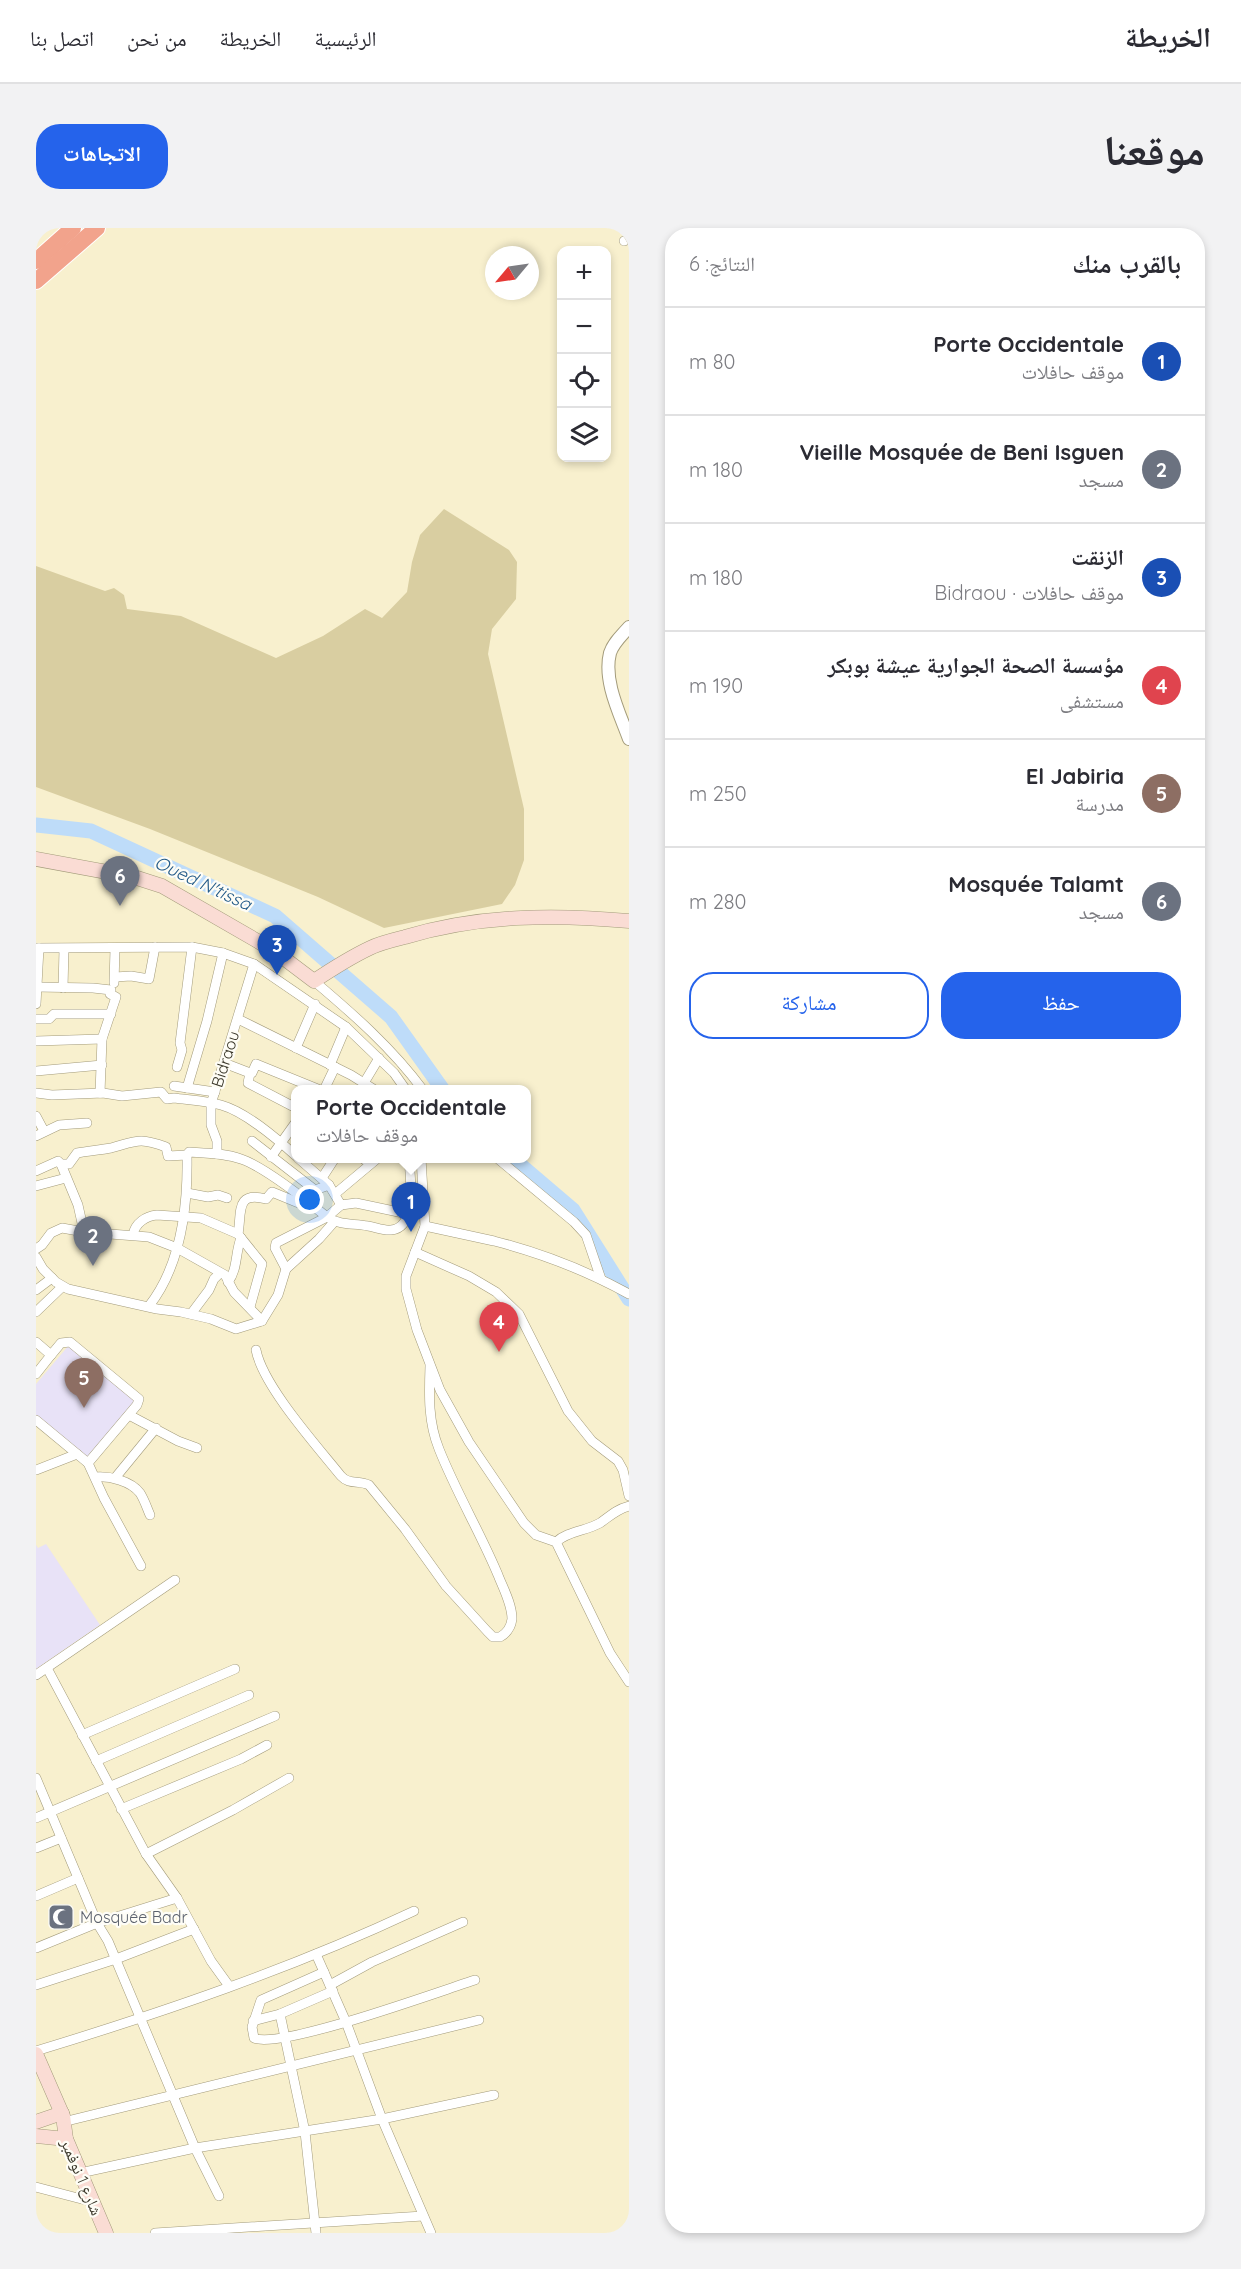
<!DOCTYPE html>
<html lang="ar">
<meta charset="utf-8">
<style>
:root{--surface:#fff;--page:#f2f2f3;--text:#2b2b33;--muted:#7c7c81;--line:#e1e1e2;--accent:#2563eb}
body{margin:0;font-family:Quicksand,"Noto Naskh Arabic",sans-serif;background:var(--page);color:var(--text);direction:rtl}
.controls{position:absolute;right:18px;top:18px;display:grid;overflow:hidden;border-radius:12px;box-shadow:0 3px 9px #0003}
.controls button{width:54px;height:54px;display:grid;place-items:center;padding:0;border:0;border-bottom:2px solid var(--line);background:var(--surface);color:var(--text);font:30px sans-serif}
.compass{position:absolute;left:449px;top:18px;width:54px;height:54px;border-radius:50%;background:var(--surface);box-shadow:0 3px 9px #0003;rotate:241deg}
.you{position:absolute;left:274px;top:972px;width:21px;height:21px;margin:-15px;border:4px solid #fff;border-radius:50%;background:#1a73e8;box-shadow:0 0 0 9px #1a73e833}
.badge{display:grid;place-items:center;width:39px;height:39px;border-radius:50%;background:var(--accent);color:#fff;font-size:20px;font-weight:700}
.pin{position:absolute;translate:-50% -50px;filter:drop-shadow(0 2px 3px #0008)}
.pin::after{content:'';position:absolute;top:32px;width:21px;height:18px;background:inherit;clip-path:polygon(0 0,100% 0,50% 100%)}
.popup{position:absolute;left:255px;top:857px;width:240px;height:78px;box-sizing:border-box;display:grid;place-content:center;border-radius:12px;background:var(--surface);filter:drop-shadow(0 2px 4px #0005);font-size:20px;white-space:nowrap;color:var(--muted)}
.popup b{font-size:22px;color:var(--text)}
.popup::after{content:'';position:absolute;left:50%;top:100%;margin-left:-12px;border:12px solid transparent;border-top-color:var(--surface)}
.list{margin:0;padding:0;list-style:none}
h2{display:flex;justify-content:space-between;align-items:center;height:78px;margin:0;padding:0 24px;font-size:26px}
h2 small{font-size:20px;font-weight:400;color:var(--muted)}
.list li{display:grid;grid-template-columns:39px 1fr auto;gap:18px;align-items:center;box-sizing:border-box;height:108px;padding:0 24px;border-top:2px solid var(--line)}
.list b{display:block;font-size:22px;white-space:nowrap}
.list p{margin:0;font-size:20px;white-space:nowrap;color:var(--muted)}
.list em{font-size:20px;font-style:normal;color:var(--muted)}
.actions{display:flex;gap:12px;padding:18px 24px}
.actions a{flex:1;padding:14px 0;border:2px solid var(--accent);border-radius:24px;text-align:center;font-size:21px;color:var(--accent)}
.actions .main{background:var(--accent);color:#fff}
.icon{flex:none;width:33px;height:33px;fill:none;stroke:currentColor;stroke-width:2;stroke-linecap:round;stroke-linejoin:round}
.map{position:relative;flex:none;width:593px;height:2005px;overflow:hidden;direction:ltr;border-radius:24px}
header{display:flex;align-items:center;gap:36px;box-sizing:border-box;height:84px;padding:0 30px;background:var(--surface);border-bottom:2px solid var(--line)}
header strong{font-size:28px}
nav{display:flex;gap:33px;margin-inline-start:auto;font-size:21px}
.intro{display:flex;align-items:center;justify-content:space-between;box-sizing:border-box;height:144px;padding:0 36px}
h1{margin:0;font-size:42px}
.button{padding:15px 27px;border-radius:24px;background:var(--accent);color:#fff;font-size:21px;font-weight:700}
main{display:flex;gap:36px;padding:0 36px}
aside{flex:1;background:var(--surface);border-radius:24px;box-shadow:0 3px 9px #0003}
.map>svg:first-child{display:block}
.education{fill:#e8e2f7}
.green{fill:#d9cea1}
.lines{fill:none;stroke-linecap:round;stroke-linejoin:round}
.river{stroke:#bedcf9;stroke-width:15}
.minor-casing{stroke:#a39b7b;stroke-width:10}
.tertiary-casing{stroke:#a39b7b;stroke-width:14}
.secondary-casing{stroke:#a39b7b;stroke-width:15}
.trunk-casing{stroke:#fff;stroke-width:18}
.minor{stroke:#fff;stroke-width:9}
.tertiary{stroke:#fff;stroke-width:12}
.secondary{stroke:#fadcd4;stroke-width:14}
.trunk{stroke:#f2a38c;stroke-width:16}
.labels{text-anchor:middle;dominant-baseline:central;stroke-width:4.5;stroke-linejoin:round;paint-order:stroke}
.street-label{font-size:16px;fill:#3b382b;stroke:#fefdf6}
.worship-label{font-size:16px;fill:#5b616d;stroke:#fefdf6;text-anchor:start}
.water-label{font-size:18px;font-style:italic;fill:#245b89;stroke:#fefdf6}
</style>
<header>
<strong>الخريطة</strong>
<nav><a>الرئيسية</a><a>الخريطة</a><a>من نحن</a><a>اتصل بنا</a></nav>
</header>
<div class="intro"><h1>موقعنا</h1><a class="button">الاتجاهات</a></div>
<main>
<aside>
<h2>بالقرب منك<small>النتائج: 6</small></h2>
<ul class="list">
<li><span class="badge" style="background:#1a4fb4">1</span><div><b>Porte Occidentale</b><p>موقف حافلات</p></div><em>80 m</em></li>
<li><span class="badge" style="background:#6b7280">2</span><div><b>Vieille Mosquée de Beni Isguen</b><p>مسجد</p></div><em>180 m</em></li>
<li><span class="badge" style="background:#1a4fb4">3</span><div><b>الزنقت</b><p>موقف حافلات · Bidraou</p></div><em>180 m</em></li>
<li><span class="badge" style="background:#e0444e">4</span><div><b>مؤسسة الصحة الجوارية عيشة بوبكر</b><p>مستشفى</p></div><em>190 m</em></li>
<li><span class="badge" style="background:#8d6e63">5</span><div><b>El Jabiria</b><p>مدرسة</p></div><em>250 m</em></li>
<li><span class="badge" style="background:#6b7280">6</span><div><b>Mosquée Talamt</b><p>مسجد</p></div><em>280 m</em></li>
</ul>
<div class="actions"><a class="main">حفظ</a><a>مشاركة</a></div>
</aside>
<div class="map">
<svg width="593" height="2005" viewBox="0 0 593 2005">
<rect width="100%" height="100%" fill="#f8f0ce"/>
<g class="education">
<path d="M33,1117L101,1173L53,1231L0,1187V1156Z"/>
<path d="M10,1316L64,1397L0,1441V1317L2,1320Z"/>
</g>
<path class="green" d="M408,281L473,322L481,334L480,371L456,401L452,426L488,581V632L479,657L466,676L348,700L282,669L114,601L0,559V338L69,363L78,360L88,367L91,381L145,388L240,430L287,408L329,381L346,390L371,364L376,334L384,307Z"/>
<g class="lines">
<g class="river">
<path d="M0,597L55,603L239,688L355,789L407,862"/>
<path d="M476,930L537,982L593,1071"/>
</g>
<g class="minor-casing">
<g id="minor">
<path d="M588,13L593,11"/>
<path d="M0,720L156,719L187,725L218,736L310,799L358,845L370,862"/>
<path d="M79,749L95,748L113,751L119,719"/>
<path d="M278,753C317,786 356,820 387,862"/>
<path d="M78,755L79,721"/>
<path d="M0,759L57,760L75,762L74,766L80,769L66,811L64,865"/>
<path d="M27,760L28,721"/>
<path d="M0,776L3,720"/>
<path d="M0,791H13L18,786H75"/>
<path d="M202,791L315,847L339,862"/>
<path d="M0,813L66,811"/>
<path d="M260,820L279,776"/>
<path d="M188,835L214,845"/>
<path d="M294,837L310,799"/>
<path d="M141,839L146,822L144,815L156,719"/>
<path d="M0,843L66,837"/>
<path d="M328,855L343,830"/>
<path d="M138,858L179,864"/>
<path d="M151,860L171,793L187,725"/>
<path d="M288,862L299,839"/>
<path d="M0,865L16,867L67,865L86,868L125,864L131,871L138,870C153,872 171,873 185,877C210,884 240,910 260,928"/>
<path d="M260,880L212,855L214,845H216L220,836L284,862"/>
<path d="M0,888L8,903"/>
<path d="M0,908L23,897L51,895"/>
<path d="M216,913L279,962L293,957"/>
<path d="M181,926V913L175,897V876L218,736"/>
<path d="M235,929L260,894"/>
<path d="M262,930L293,957L305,977L320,975L372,986"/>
<path d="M326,930L329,932L331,930"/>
<path d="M385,930L389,998L370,1048V1061L381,1102L404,1162L433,1214L488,1295L500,1307L520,1314L574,1425L593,1454"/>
<path d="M461,930L538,994L550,1007L565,1051"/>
<path d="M25,936L42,977L48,1004"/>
<path d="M0,943L22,933L25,936H33L41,925C52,923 64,922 75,920C101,913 103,909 130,919L132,928L151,927"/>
<path d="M286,950L299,930"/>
<path d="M0,958L30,950"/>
<path d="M151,965L172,969L182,967L191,970"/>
<path d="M299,966L342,930"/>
<path d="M305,977L291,989C305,998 316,995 332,998C339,999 348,1003 355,1002C382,1000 374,948 373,930"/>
<path d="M389,998C412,1003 435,1008 458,1013C505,1025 551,1043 593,1066"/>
<path d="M97,1007C99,995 110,988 121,987L165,990L202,1006"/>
<path d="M205,1010L226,1036L214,1079"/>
<path d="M0,1021L6,1017L15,1005L26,1000L48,1004L113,1009L141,1020L189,1047L198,1064L226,1093"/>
<path d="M379,1024L433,1048L460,1064L483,1086L532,1183L556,1213L582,1233L587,1242L593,1268"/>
<path d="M0,1029L7,1041L20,1054L32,1061L121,1081L145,1084L175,1091L200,1101L226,1093L242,1067L250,1041L283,1011L298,994"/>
<path d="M192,1054C202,1041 199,1025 205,1010L202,1006C206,984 199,963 230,971L236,964L275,980"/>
<path d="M0,1062L16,1050"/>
<path d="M113,1078C146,1036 152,978 151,927L153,924C170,925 188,925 205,931C229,939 270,972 291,989L240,1015L239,1020L250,1041"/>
<path d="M0,1084L26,1059"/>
<path d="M155,1086L173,1062L178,1051L184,1045"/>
<path d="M0,1114L15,1127L25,1115L34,1114L103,1171L101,1177L52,1235"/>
<path d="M220,1122C227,1158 281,1218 305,1248C313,1257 323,1252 333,1257L369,1301L410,1358L451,1403L457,1409H464C471,1405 475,1399 476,1391C476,1376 467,1360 462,1347C444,1304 420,1264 403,1221C392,1194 393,1167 394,1138"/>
<path d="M0,1146L15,1127"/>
<path d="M93,1187L142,1213L161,1220"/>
<path d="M0,1192L52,1235L68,1270L105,1338"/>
<path d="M0,1242L41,1226"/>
<path d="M60,1249C74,1248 95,1253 104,1265C108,1271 111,1280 114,1287"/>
<path d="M79,1250L120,1200"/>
<path d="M520,1314C532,1303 550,1303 564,1295C574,1288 581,1281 593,1278"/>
<path d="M11,1440L110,1626L141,1670L175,1733L193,1758"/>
<path d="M0,1447L139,1352"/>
<path d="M46,1507L199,1441"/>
<path d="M60,1533L213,1467"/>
<path d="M0,1550L61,1695L72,1713L159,1920L183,1968"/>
<path d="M85,1581L205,1531L231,1517"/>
<path d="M0,1590L239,1488"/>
<path d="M0,1620L25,1610"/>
<path d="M110,1626L197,1582L253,1550"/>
<path d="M0,1668L42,1650"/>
<path d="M0,1720L61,1695L141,1670"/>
<path d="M280,1726L310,1794L346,1891L395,2005"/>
<path d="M288,1744L225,1772L216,1799L218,1810C243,1822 404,1763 439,1752"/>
<path d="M0,1757L80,1731L158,1701"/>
<path d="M294,1757L336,1734L427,1694"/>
<path d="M217,1793L244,1786"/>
<path d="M0,1823C128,1784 257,1740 378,1683"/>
<path d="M27,1894L443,1792"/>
<path d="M44,1945L159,1920L346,1891L458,1867"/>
<path d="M0,1959L57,1974"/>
<path d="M119,2005L387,1988"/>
<path d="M280,2005L269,1904L244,1786L297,1763"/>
</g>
</g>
<g class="tertiary-casing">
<path id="tertiary" d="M593,399C586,407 577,415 574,425C567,453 584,486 593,511"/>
</g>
<g class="secondary-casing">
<g id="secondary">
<path d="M0,631L98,649L126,658L237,722L278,753C296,741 315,729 334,720C344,715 357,712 369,709C442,687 517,686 593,693"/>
<path d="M0,1826L27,1888L30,1911L70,2005"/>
<path d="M0,1894L26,1885"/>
<path d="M0,1908L30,1911"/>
</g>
</g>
<g class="trunk-casing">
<g id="trunk">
<path d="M0,33L37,0"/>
<path d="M0,53L61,0"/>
</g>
</g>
<use href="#minor" class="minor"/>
<use href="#tertiary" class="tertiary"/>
<use href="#secondary" class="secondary"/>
<use href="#trunk" class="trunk"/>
</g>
<defs>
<g id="mosque-square" transform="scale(1.35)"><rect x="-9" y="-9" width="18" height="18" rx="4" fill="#6b7280" stroke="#fefdf6"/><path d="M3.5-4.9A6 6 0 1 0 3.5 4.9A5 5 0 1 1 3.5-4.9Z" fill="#fff"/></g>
</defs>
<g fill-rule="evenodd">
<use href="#mosque-square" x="25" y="1689"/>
</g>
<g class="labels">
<g class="street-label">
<text transform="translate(189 831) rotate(-72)">Bidraou</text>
<text transform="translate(46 1949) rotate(67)">شارع 1 نوفمبر</text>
</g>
<g class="worship-label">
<text x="44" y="1689">Mosquée Badr</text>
</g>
<g class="water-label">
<text transform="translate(167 655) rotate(25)">Oued N'tissa</text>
</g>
</g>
</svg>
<div class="controls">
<button>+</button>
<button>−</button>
<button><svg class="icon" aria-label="locate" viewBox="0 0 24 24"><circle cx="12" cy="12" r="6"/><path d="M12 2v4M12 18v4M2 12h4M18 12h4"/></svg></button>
<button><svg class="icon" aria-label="layers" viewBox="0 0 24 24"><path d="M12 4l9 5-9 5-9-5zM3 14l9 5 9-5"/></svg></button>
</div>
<svg class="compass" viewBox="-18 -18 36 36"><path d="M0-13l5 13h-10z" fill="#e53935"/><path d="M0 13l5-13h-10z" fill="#7c7c81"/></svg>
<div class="you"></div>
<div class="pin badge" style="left:375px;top:1004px;background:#1a4fb4">1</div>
<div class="popup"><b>Porte Occidentale</b>موقف حافلات</div>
<div class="pin badge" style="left:57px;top:1038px;background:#6b7280">2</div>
<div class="pin badge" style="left:241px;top:747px;background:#1a4fb4">3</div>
<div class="pin badge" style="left:463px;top:1124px;background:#e0444e">4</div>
<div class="pin badge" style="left:48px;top:1180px;background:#8d6e63">5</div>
<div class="pin badge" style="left:84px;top:678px;background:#6b7280">6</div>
</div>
</main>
